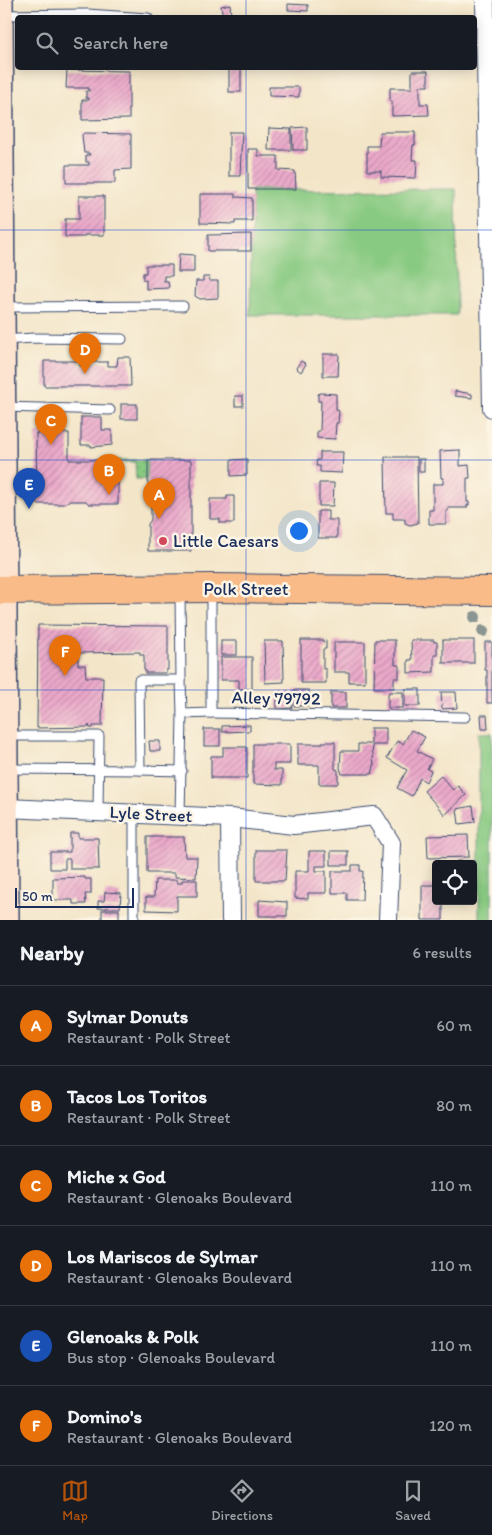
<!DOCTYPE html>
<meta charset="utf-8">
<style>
:root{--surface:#171b24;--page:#20242c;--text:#f1f3f6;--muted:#9ea1a6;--line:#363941;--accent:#b45309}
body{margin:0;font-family:Itim,sans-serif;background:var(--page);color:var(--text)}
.controls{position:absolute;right:15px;bottom:15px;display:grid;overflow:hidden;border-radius:5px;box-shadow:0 2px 12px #0003}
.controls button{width:45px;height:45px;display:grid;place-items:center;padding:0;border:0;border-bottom:1px solid var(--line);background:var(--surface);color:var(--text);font:25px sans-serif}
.scale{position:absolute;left:15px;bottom:12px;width:119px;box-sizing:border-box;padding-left:5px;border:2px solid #1b2f5e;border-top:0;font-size:14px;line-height:18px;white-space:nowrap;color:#1b2f5e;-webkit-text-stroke:4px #fcf5e5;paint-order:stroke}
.you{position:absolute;left:298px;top:530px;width:18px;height:18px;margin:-12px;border:4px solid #fff;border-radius:50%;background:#1a73e8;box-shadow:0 0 0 8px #1a73e833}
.badge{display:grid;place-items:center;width:32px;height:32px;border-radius:50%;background:var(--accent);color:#fff;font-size:16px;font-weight:700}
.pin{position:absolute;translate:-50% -41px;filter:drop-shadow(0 1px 2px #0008)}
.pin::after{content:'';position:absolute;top:26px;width:18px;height:15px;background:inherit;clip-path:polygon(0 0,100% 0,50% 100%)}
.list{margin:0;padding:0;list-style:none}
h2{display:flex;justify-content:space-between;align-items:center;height:65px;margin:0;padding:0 20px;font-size:21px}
h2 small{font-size:16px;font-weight:400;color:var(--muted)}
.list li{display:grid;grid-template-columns:32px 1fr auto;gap:15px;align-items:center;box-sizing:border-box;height:80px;padding:0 20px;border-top:1px solid var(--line)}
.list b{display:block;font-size:19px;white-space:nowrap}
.list p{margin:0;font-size:16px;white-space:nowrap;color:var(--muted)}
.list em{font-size:16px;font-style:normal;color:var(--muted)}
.icon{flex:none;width:28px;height:28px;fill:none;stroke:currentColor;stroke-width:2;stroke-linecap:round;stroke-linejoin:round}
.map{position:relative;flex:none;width:492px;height:920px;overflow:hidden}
.search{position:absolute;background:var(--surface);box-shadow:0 2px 12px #0003;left:15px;right:15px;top:15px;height:55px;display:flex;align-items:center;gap:12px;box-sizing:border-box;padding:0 18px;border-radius:5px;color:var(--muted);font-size:19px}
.sheet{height:545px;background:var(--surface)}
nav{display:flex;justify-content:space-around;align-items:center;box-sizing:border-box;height:70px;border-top:1px solid var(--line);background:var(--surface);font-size:14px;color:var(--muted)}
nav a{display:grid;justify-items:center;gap:2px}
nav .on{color:var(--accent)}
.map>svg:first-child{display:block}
.green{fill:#89ca82;stroke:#527c70}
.garden{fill:url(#garden-dots);stroke:#527c70}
.building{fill:url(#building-hatch)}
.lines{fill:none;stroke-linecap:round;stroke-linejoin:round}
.lane-casing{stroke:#3b4a6e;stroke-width:11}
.street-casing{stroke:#3b4a6e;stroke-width:20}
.secondary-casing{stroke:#3b4a6e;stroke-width:28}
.primary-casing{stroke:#3b4a6e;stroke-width:30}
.lane{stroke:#fff;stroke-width:9}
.street{stroke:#fff;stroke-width:18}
.secondary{stroke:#fde4d0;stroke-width:25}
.primary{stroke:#f9bc89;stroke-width:28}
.tree{fill:#8b9693}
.grid{fill:none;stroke:#1d4ed8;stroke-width:1;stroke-opacity:0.55}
.poi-dot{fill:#d1495b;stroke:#fcf5e5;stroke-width:2}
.labels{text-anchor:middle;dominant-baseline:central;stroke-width:5;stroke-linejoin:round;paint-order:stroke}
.poi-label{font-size:18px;fill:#1b2f5e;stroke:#fcf5e5;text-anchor:start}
.street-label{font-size:18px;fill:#1b2f5e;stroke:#fcf5e5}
</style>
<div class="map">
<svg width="492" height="920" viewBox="0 0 492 920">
<defs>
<pattern id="garden-dots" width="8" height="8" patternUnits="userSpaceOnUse" patternTransform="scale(1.25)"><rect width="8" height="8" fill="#89ca82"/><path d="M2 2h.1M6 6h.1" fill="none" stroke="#6fa46e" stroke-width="1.8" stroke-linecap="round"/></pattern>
<pattern id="building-hatch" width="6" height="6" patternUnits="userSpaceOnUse" patternTransform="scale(1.25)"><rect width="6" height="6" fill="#eca9ca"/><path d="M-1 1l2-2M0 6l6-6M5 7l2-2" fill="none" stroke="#be8aa7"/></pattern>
</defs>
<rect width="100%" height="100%" fill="#fcf5e5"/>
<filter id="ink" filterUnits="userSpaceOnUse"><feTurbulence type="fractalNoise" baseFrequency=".02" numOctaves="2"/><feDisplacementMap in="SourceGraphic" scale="10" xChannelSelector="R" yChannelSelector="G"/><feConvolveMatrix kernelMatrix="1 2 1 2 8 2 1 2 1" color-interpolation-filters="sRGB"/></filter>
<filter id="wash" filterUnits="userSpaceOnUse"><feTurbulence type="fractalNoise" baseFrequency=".0096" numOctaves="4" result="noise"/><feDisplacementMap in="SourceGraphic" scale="20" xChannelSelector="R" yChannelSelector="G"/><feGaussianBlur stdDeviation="1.12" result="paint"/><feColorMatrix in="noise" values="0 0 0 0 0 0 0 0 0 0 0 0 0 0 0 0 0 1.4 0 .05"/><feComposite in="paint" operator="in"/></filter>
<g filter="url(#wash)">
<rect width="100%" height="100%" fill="#f3e5c8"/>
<g class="green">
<path d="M456,189L457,315H250L252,190Z"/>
<rect x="479" y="733" width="13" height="187"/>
</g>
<path class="garden" d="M118,460H151V462H147V479H136L135,462H118Z"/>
<g id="blocks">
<g class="building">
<path d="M230,4L231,16L223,17L221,6Z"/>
<path d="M288,4L308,5V11L288,10Z"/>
<rect x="229" y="68" width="12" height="24"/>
<path d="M67,70L129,71V119L82,120V100H89V98H86V91H89V88H66Z"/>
<path d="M412,71H428V86H420V104H428L429,115L392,116V101H390V88H412Z"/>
<path d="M269,87H299V97L269,96Z"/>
<path d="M307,127V150H293L292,128Z"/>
<path d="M269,128L291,129V150H268Z"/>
<path d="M229,132H242L240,176H229Z"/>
<path d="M380,132H415V145H413L412,160H417L416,178L381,177V171H367V146H379Z"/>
<path d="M84,133L131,134V169L115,170V183H66V165H89V162H86V155H90L89,153H84L82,135Z"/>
<path d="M248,149H258V156H278V170L295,171L296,189H248Z"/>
<path d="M200,194H235V197L252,198V221H235V224L200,223Z"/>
<path d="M79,196H104V235H84V237H65V219H79Z"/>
<path d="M251,234V251H208V235Z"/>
<path d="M179,254L194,255V272H178Z"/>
<path d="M146,265H172V276H164V281H168L169,288L146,289V280H143V273H146Z"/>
<path d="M203,277H210L209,281H218V298L200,299L195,296L196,281H203Z"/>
<path d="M323,354H339L338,376H323Z"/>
<path d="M118,357H130L131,386H44V361H80V366H89L90,362H108V366H117Z"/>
<path d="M301,361L306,364L301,372L296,368Z"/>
<path d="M455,391L472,394V398L455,396Z"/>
<path d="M321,393L336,394V410L339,411L338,423H336L335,439L317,438V431H320L321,401H318V394Z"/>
<rect x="235" y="396" width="8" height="10"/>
<rect x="121" y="404" width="16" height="15"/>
<path d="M81,417H102V430H112V445L91,447V445H81Z"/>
<path d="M36,433H69V460H118V504H89L86,501H68L65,504H37Z"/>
<path d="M460,450V466L469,465L470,478H467V502H469V505H467V508H448V511H446V524H429V510H433V484H443V478H441L440,451Z"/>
<path d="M320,452H343L342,473L320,472V466H316L317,460H320Z"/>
<path d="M385,457H417L418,523L410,525L405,523V519H393V513H386Z"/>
<path d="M247,459V475L231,476V460Z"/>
<rect x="419" y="459" width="5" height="13"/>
<path d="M148,460H191V551H148V524L151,520V503L148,501Z"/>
<path d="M319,483H334L333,506H319Z"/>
<path d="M227,496H234V523H220V519H210V499H227Z"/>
<path d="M318,511H328V520H337V538H318Z"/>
<path d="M38,625L168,626V670H166V673H145V670H144V655H140V652L78,653V665H85L86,677H103L102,726H93V728H90L89,725V727L37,728Z"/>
<path d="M301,640H323V642L326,641V649H323V669H326V683H301Z"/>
<path d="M375,640H395V665H399V678H394V688H374Z"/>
<path d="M411,640H434V642H437V655H434V672L408,673V660H412Z"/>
<rect x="443" y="640" width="31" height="23"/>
<rect x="221" y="641" width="16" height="14"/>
<path d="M264,641H283L284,682L265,683Z"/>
<path d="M334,642H365V682H349V672H334Z"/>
<path d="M485,642H492V703H487V670H485Z"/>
<path d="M221,657H252V689H239V680H221Z"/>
<rect x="405" y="689" width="15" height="17"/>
<path d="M294,690H309V705L307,706H294Z"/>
<path d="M277,692H292V708L277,709Z"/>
<rect x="331" y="692" width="15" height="16"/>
<path d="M389,692H403V708H388V694Z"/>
<path d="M441,692H456L457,708L442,709Z"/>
<path d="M481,715H487L488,729H482Z"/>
<path d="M250,725V731L222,732V726Z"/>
<path d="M371,728H386V745H372L374,766L372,774H342L340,768L341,751H358V744H371Z"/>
<rect x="204" y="729" width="16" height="17"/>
<path d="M411,730L425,737L417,751L432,759L427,769L431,771L426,782L420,778L412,796L397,788L407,770L387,758L397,741L403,744Z"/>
<path d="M149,741H160V751H150Z"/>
<path d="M322,742H335V769L338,770V783L337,784H319V765H298V744H322Z"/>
<path d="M253,744H290V764H274V770H282V785L253,784Z"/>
<path d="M223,747H247V778H211V756H223Z"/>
<path d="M441,776L453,790L458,786L466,795L445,815L424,791Z"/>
<path d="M473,806L475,822L459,824L457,809Z"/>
<path d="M70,833H78V838H98L99,869H70V859H65V869H50V852H70Z"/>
<path d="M468,835L469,857L428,858L427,836Z"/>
<path d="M147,837H184L185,857H197L196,878L175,877V873H147Z"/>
<path d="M256,850H287L285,881H256Z"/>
<path d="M309,851H326V866H316V871H326V893H308V899L295,898V871H309Z"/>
<rect x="331" y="851" width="17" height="14"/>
<rect x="457" y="861" width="17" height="3"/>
<path d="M352,865H360V871H363L362,900H347V893H332V871H352Z"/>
<path d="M85,877V879H91V894H85L86,904H73V900H53V878Z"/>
<rect x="473" y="879" width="4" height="14"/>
<path d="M155,880H177V883H182V880H197V896H177V911L146,910V897H154Z"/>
<path d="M422,885H436V901H443V920H422Z"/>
<path d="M105,892L121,893L120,908H98V901H104Z"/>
<path d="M259,900L287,902V916H259Z"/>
<rect x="102" y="910" width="17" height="10"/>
</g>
</g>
</g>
<g filter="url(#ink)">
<use href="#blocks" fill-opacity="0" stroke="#3b4a6e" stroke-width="1"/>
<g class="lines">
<g class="lane-casing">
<g id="lane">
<path d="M1,15L87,14L148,18"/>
<path d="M3,307L183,306"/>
<path d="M3,340L34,338L122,339"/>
<path d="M3,407L110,410"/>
<path d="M211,591V713L465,717"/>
<path d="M182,714L211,713"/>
<path d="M6,736H99L98,812"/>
<path d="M6,769L140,770L139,680H181L180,592"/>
<path d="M140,770L182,771"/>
<path d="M180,816L182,714L181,680"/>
<path d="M134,920V813"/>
</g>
</g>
<g class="street-casing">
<g id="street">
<path d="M485,0L492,408"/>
<path d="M6,808L230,818L294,825L374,816L391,843L388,920"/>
<path d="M230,818L231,920"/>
</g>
</g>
<g class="secondary-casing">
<path id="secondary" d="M0,0L6,920"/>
</g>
<g class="primary-casing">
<path id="primary" d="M0,590L211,588L492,591"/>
</g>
<use href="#lane" class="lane"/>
<use href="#street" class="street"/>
<use href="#secondary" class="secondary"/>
<use href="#primary" class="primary"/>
</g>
<g class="tree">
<circle cx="475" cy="617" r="6"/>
<circle cx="483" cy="631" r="6"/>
</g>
</g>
<path class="grid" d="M246,0V18M246,68V920M0,230H492M0,460H492M0,690H492"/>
<circle class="poi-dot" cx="163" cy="541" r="5"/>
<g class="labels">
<g class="poi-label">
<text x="173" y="541">Little Caesars</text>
</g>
<g class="street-label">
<text x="246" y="589">Polk Street</text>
<text transform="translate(276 698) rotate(1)">Alley 79792</text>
<text transform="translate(151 814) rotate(3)">Lyle Street</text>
</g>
</g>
</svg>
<div class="controls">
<button><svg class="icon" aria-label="locate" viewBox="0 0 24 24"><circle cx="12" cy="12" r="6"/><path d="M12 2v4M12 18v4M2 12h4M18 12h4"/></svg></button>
</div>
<div class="scale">50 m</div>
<div class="you"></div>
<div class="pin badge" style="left:159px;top:519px;background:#e8710a">A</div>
<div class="pin badge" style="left:109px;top:495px;background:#e8710a">B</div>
<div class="pin badge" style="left:51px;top:445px;background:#e8710a">C</div>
<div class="pin badge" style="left:85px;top:374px;background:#e8710a">D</div>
<div class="pin badge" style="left:29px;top:509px;background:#1a4fb4">E</div>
<div class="pin badge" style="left:65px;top:676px;background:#e8710a">F</div>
<div class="search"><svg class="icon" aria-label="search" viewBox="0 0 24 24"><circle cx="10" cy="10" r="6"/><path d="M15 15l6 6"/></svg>Search here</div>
</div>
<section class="sheet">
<h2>Nearby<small>6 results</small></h2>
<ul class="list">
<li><span class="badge" style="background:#e8710a">A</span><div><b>Sylmar Donuts</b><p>Restaurant · Polk Street</p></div><em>60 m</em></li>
<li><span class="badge" style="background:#e8710a">B</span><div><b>Tacos Los Toritos</b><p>Restaurant · Polk Street</p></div><em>80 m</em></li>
<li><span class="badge" style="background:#e8710a">C</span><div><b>Miche x God</b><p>Restaurant · Glenoaks Boulevard</p></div><em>110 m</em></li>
<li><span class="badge" style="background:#e8710a">D</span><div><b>Los Mariscos de Sylmar</b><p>Restaurant · Glenoaks Boulevard</p></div><em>110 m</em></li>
<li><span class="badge" style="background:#1a4fb4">E</span><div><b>Glenoaks &amp; Polk</b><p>Bus stop · Glenoaks Boulevard</p></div><em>110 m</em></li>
<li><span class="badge" style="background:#e8710a">F</span><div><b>Domino's</b><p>Restaurant · Glenoaks Boulevard</p></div><em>120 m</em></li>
</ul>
</section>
<nav>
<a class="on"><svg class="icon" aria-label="map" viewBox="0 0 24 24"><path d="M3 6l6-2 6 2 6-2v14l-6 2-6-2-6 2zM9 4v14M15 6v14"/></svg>Map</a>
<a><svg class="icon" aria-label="directions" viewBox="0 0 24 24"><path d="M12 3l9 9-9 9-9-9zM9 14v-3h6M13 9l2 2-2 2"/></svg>Directions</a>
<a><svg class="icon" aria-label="saved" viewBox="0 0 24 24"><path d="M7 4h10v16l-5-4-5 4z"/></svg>Saved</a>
</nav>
